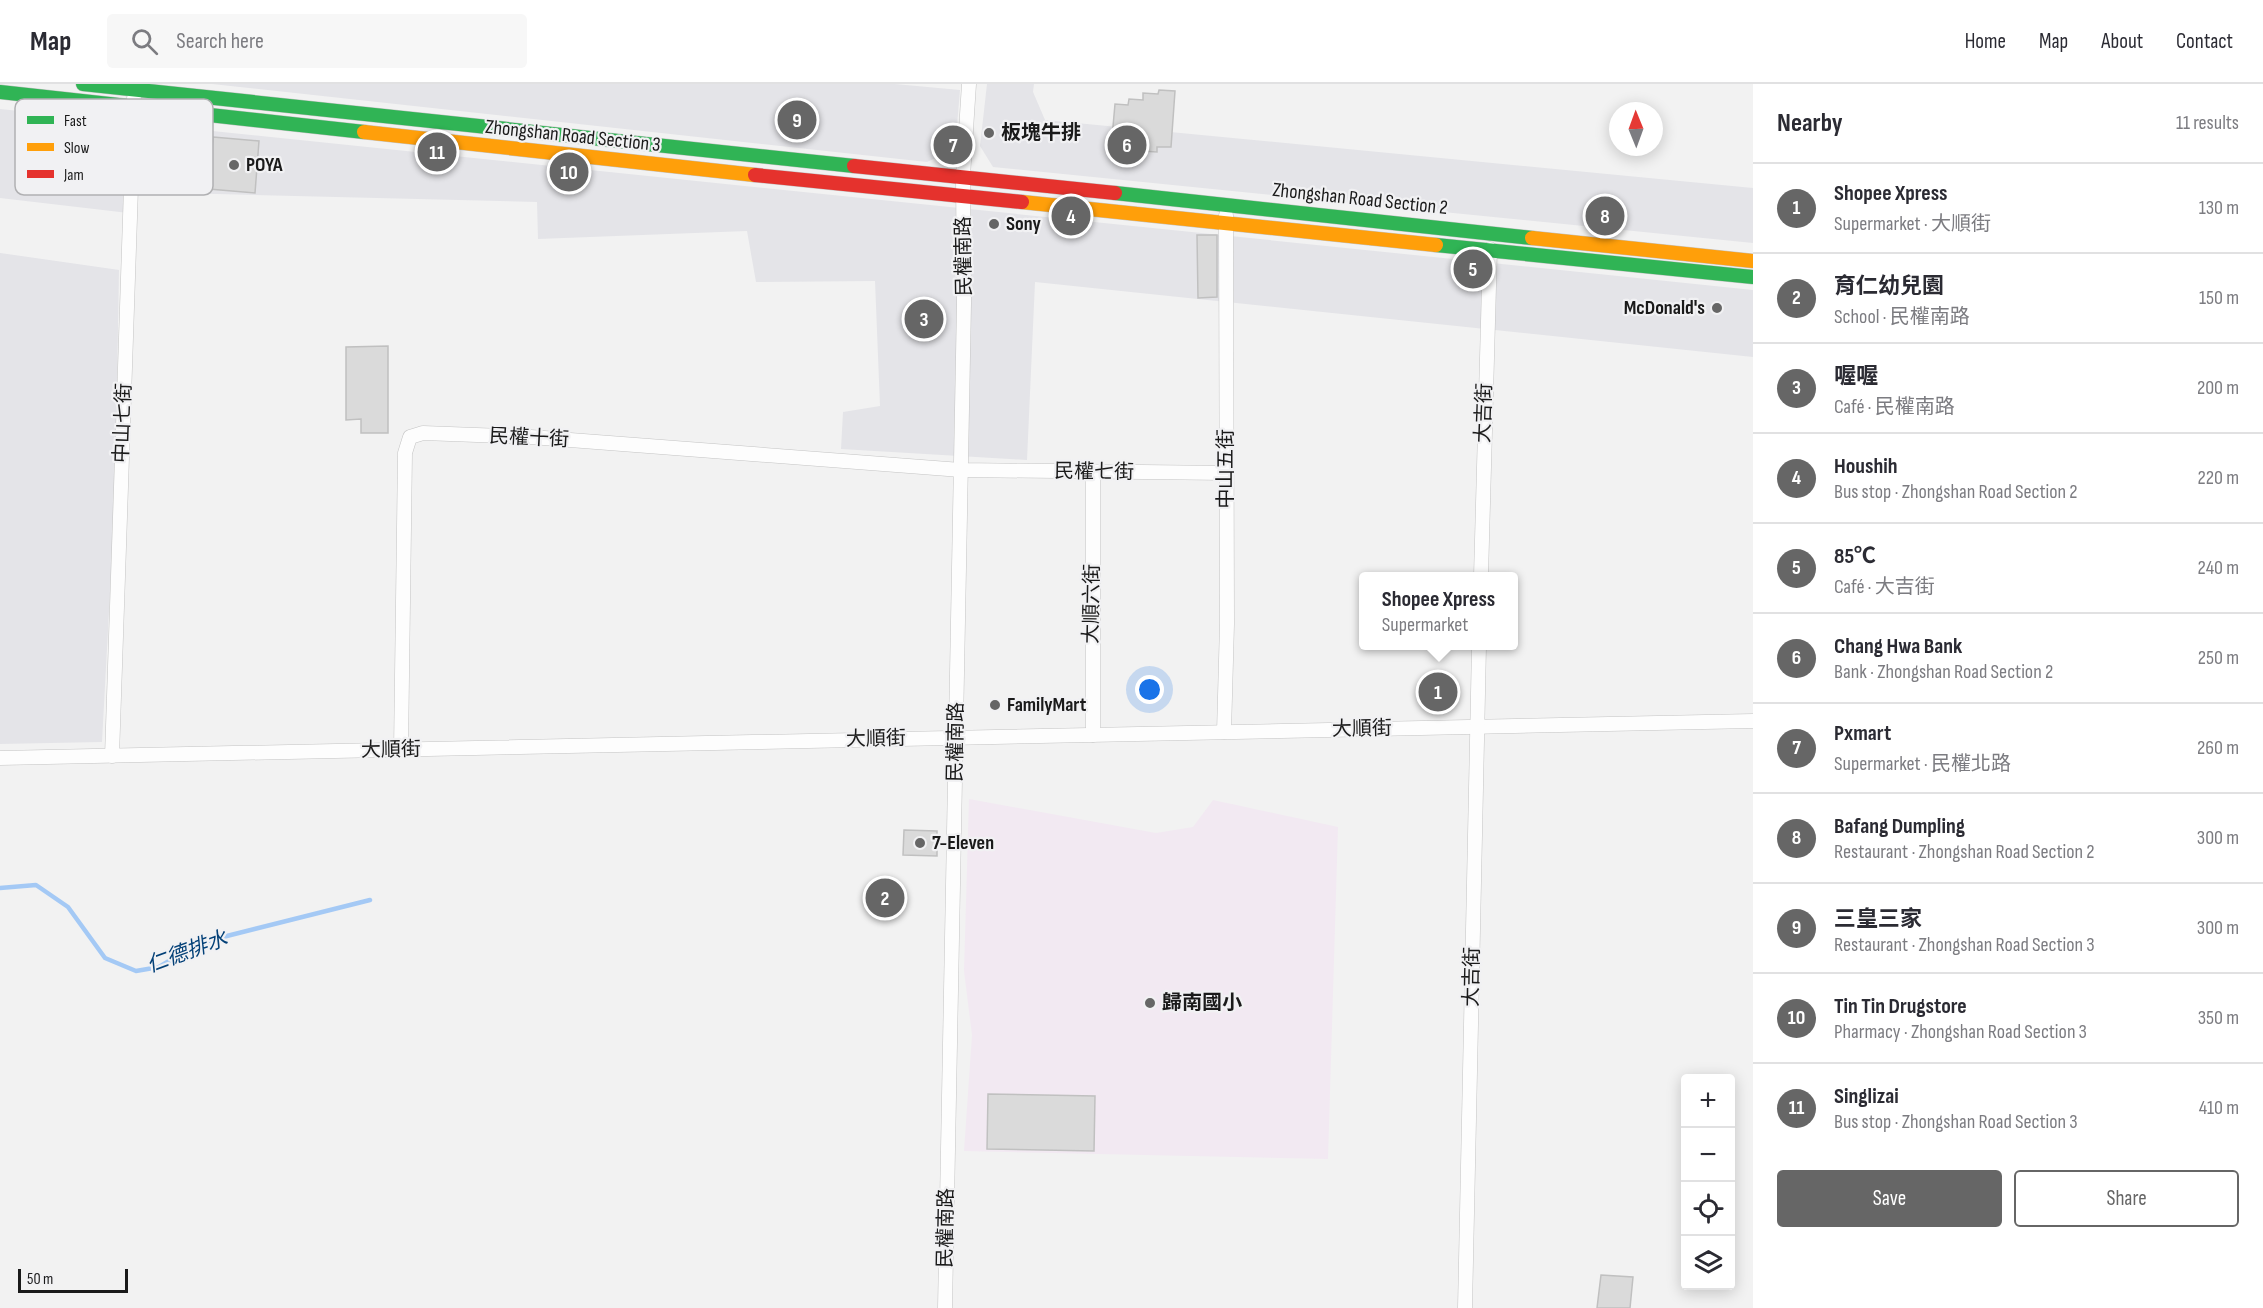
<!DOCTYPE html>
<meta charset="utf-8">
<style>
:root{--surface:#fff;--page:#f7f7f7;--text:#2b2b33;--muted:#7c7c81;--line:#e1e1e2;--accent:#666}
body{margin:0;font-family:"Sofia Sans Condensed","Noto Sans TC",sans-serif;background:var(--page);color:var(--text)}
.controls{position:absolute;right:18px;bottom:18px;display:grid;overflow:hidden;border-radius:6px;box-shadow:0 3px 15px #0003}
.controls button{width:54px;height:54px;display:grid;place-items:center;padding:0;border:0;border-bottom:2px solid var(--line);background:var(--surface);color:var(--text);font:30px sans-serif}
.compass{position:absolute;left:1609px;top:18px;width:54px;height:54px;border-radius:50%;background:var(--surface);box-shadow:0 3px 15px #0003;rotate:359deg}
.scale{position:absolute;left:18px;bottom:15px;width:110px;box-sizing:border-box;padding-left:6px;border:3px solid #1a1a1a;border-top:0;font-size:16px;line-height:21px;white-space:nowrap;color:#1a1a1a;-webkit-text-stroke:4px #f1f1f3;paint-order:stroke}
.you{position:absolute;left:1150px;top:606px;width:21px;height:21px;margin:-15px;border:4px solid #fff;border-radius:50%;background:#1a73e8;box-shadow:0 0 0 9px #1a73e833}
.badge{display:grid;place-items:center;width:39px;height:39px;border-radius:50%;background:var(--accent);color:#fff;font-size:20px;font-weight:700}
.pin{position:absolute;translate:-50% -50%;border:3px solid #fff;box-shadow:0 2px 6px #0006}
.popup{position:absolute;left:1359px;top:488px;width:159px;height:78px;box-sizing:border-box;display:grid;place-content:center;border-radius:6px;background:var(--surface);filter:drop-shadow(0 2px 4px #0005);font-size:20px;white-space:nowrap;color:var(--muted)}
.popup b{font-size:22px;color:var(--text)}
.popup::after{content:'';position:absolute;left:50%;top:100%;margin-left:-12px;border:12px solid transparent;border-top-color:var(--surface)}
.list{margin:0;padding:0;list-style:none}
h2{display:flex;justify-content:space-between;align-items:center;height:78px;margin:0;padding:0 24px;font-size:26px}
h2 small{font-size:20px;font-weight:400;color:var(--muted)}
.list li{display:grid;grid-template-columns:39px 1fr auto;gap:18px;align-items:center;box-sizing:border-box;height:90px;padding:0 24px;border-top:2px solid var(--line)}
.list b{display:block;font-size:22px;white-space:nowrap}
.list p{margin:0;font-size:20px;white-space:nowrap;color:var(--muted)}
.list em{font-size:20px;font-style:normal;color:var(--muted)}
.actions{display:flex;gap:12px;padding:18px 24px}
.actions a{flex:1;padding:14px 0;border:2px solid var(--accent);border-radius:6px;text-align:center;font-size:21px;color:var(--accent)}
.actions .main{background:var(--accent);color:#fff}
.icon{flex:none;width:33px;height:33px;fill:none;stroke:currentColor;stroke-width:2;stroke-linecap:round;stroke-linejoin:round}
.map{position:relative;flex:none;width:1753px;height:1224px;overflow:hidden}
header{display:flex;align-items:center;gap:36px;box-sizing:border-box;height:84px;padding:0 30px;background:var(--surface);border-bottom:2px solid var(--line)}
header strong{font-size:28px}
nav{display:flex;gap:33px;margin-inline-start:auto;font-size:21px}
.search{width:420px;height:54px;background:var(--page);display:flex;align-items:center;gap:15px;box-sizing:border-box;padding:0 21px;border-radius:6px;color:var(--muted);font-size:22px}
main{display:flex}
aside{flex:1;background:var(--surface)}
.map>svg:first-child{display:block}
.built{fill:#e4e4e8}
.education{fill:#f2e9f2}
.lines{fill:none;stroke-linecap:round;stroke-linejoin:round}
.stream{stroke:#a4c9f5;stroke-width:4.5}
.building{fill:#dadada;stroke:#c0c0c0;stroke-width:1.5}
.street-casing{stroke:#c4c4c4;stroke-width:15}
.fast-casing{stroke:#c4c4c4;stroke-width:15}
.slow-casing{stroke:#c4c4c4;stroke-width:15}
.jam-casing{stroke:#c4c4c4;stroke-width:15}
.street{stroke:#fdfdfd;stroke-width:14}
.fast{stroke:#30b455;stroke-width:14}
.slow{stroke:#ff9f0a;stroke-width:14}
.jam{stroke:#e5322d;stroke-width:14}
.poi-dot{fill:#666;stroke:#f1f1f3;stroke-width:2}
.labels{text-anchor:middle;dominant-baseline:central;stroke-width:4.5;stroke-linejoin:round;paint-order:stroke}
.poi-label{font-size:20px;font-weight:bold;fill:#1a1a1a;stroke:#f1f1f3;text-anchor:start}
.street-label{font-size:20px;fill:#1a1a1a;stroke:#f1f1f3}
.water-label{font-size:21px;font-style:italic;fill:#034077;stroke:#f1f1f3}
.key{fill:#f1f1f3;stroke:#b0b0b2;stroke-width:1.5}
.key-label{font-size:16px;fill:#1a1a1a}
</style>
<header>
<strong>Map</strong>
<div class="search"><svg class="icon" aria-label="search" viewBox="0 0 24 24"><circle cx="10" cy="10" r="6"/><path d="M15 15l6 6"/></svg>Search here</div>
<nav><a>Home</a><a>Map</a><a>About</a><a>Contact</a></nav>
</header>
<main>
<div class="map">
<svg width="1753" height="1224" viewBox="0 0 1753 1224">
<rect width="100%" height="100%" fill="#f2f2f2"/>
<g class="built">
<path d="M212,0H895L960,6L955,65L927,78Z"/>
<path d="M987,0H1034L1033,8L1045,36L1753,104V159L993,83L980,62Z"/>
<path d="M0,25L1753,206V273L1035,198L1027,376L841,365L843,328L880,322L875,197L756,198L747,147L538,155L537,118L137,108V130L0,114Z"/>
<path d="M0,169L119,186L115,415L102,658L0,660Z"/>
</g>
<path class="education" d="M969,715L1156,749L1193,743L1213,716L1338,743L1328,1075L964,1067L972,951L964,887Z"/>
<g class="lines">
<path class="stream" d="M0,804L36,801L68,823L105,874L136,887L159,883L192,863L211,856L370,816"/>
</g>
<g class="building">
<path d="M1159,6L1175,7L1171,63H1157V68L1111,65L1115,20L1128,21L1129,15L1143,16V9L1158,10Z"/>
<path d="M213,53L259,57L255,109L209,105Z"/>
<path d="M1197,151H1217V213L1198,214Z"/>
<path d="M388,262V349H361V335L346,336V263Z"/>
<path d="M904,746L937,747V772L903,771Z"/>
<path d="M988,1010L1095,1012L1094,1067L987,1065Z"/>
<path d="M1601,1191L1633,1193L1630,1224H1597Z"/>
</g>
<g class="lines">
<g class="street-casing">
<g id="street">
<path d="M1481,492L1490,165"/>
<path d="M1224,648L1227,540L1226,131"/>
<path d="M1093,651V388"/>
<path d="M401,666L405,369L410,353L423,349L531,353L961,386L1226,389"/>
<path d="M112,672L134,14"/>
<path d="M0,674L1753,637"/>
<path d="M945,1224L964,219L963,92L969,0"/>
<path d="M1465,1224L1479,562"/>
</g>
</g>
<g class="fast-casing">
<g id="fast">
<path d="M83,0L854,82"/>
<path d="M0,8L364,48"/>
<path d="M1115,109L1532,154"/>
<path d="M1436,161L1753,193"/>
</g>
</g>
<g class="slow-casing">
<g id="slow">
<path d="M364,48L755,91"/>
<path d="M1022,118L1436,161"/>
<path d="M1532,154L1753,177"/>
</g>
</g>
<g class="jam-casing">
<g id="jam">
<path d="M854,82L1115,109"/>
<path d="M755,91L1022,118"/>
</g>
</g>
<use href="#street" class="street"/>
<use href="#fast" class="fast"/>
<use href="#slow" class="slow"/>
<use href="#jam" class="jam"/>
</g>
<g class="poi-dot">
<circle cx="989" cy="49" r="6"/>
<circle cx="234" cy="81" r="6"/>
<circle cx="994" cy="140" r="6"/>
<circle cx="1717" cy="224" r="6"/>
<circle cx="995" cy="621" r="6"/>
<circle cx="920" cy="759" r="6"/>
<circle cx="1150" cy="919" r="6"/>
</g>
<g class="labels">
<g class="poi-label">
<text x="1001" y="49">板塊牛排</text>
<text x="246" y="81">POYA</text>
<text x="1006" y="140">Sony</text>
<text x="1705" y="224" text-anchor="end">McDonald's</text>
<text x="1007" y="621">FamilyMart</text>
<text x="932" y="759">7-Eleven</text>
<text x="1162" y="919">歸南國小</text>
</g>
<g class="street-label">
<text transform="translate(573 52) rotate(6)">Zhongshan Road Section 3</text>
<text transform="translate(1360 115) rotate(6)">Zhongshan Road Section 2</text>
<text transform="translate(964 172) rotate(-91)">民權南路</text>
<text transform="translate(1484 329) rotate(-88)">大吉街</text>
<text transform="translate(123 339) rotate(-88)">中山七街</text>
<text transform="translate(529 354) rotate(3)">民權十街</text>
<text transform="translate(1226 385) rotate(-90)">中山五街</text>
<text transform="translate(1094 388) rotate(1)">民權七街</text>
<text transform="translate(1092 520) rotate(-89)">大順六街</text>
<text transform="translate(1362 645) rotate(-1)">大順街</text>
<text transform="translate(876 655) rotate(-1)">大順街</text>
<text transform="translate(956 658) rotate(-89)">民權南路</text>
<text transform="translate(391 666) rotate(-1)">大順街</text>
<text transform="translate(1472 893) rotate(-89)">大吉街</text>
<text transform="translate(946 1144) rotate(-89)">民權南路</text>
</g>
<g class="water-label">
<text transform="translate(187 868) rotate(-20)">仁德排水</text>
</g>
</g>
<rect x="15" y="15" width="198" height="96" rx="9" class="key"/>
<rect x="27" y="32" width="27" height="8" fill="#30b455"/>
<rect x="27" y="59" width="27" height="8" fill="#ff9f0a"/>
<rect x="27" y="86" width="27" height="8" fill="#e5322d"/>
<g class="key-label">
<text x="64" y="42">Fast</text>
<text x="64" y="69">Slow</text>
<text x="64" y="96">Jam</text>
</g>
</svg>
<div class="controls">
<button>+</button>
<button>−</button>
<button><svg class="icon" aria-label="locate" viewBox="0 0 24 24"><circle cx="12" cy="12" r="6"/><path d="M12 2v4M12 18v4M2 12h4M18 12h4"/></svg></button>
<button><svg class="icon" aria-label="layers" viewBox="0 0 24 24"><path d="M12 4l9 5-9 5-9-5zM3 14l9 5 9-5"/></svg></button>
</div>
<svg class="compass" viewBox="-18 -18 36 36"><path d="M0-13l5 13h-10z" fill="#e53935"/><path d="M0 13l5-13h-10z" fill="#7c7c81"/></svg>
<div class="scale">50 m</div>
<div class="you"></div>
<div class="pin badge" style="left:1438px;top:608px">1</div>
<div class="popup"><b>Shopee Xpress</b>Supermarket</div>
<div class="pin badge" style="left:885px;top:814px">2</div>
<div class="pin badge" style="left:924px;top:235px">3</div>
<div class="pin badge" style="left:1071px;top:132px">4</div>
<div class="pin badge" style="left:1473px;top:185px">5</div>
<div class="pin badge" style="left:1127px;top:61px">6</div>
<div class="pin badge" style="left:953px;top:61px">7</div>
<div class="pin badge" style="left:1605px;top:132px">8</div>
<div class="pin badge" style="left:797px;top:36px">9</div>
<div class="pin badge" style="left:569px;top:88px">10</div>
<div class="pin badge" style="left:437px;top:68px">11</div>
</div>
<aside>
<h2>Nearby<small>11 results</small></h2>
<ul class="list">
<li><span class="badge">1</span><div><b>Shopee Xpress</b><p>Supermarket · 大順街</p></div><em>130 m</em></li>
<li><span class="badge">2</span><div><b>育仁幼兒園</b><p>School · 民權南路</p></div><em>150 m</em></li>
<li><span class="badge">3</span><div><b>喔喔</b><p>Café · 民權南路</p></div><em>200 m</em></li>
<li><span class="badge">4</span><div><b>Houshih</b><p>Bus stop · Zhongshan Road Section 2</p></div><em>220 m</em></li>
<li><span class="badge">5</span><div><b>85℃</b><p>Café · 大吉街</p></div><em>240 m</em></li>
<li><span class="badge">6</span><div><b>Chang Hwa Bank</b><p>Bank · Zhongshan Road Section 2</p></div><em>250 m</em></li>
<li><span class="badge">7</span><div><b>Pxmart</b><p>Supermarket · 民權北路</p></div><em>260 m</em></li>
<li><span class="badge">8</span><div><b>Bafang Dumpling</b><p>Restaurant · Zhongshan Road Section 2</p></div><em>300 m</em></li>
<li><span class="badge">9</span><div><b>三皇三家</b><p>Restaurant · Zhongshan Road Section 3</p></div><em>300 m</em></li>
<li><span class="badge">10</span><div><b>Tin Tin Drugstore</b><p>Pharmacy · Zhongshan Road Section 3</p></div><em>350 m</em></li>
<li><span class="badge">11</span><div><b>Singlizai</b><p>Bus stop · Zhongshan Road Section 3</p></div><em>410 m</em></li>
</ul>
<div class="actions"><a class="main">Save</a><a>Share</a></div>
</aside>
</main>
